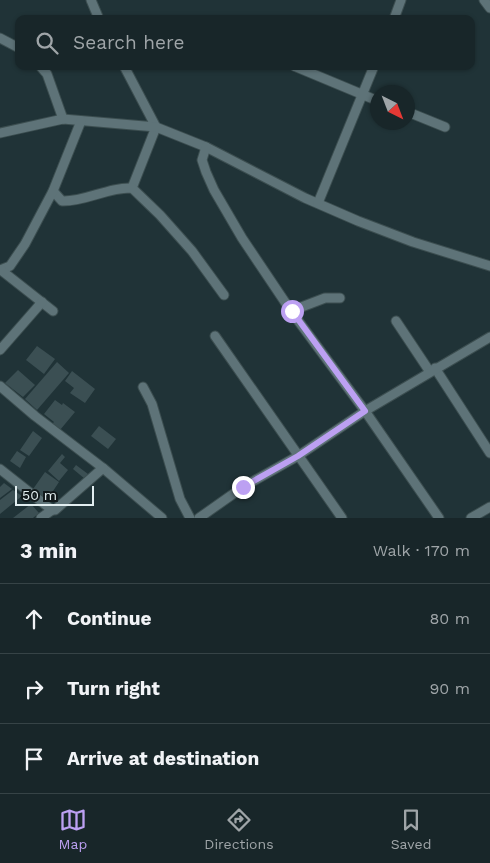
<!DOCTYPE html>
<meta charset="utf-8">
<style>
:root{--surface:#182629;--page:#253235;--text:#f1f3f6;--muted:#9fa5a8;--line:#364346;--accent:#bca0f2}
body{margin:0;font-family:"Work Sans",sans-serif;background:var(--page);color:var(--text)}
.compass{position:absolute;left:370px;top:85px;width:45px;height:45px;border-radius:50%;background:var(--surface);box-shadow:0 1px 4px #0004;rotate:138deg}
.scale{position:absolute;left:15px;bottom:12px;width:79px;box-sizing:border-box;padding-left:5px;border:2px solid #e2eef0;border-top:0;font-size:14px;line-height:18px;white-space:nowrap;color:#e2eef0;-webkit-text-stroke:4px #11191b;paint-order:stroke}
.stop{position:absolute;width:15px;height:15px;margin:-11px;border:4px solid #bca0f2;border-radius:50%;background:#fff}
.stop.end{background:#bca0f2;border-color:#fff;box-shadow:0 1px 5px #0008}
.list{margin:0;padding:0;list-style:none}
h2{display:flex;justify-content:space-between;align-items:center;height:65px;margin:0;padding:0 20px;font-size:21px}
h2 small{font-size:16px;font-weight:400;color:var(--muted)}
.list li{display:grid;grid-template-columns:32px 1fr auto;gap:15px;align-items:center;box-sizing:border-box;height:70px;padding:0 20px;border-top:1px solid var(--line)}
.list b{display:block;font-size:19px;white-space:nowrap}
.list em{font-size:16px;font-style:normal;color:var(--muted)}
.icon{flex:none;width:28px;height:28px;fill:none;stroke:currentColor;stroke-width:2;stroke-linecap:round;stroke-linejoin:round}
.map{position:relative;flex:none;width:490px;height:518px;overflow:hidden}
.search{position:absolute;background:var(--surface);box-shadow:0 1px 4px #0004;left:15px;right:15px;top:15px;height:55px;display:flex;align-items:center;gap:12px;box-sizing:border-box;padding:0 18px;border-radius:10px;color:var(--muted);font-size:19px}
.sheet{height:275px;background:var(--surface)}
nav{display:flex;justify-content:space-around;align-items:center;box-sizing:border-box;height:70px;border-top:1px solid var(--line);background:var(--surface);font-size:14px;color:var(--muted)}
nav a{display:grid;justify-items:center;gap:2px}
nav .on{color:var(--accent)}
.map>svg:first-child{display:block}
.building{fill:#3b4f53}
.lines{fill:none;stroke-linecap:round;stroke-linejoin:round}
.minor-casing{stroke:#3c4e50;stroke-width:11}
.minor{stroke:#5e7378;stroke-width:9}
.route{stroke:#bca0f2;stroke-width:6}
</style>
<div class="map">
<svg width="490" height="518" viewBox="0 0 490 518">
<rect width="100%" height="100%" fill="#203337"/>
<g class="building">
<path d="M37,346L55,359L44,374L26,360Z"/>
<path d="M57,362L69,373L37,410L25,399Z"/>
<path d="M18,370L35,385L23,397L5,383Z"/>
<path d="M72,371L95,389L85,403L70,393L74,388L65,381Z"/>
<path d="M55,400L62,405L63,403L75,412L60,430L52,424L54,422L44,414Z"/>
<path d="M99,426L116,439L108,449L91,436Z"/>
<path d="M33,431L42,438L29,456L20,450Z"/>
<path d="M17,451L26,457L20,468L10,461Z"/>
<path d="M62,454L65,457L60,463L68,470L59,481L48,471Z"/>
<path d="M76,465L88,474L85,479L73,469Z"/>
<path d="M45,472L59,482L49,497L46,495L43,500L31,492Z"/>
<path d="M4,483L12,489L0,498V487Z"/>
<path d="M13,490L22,496L0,514V500Z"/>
<path d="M31,504L39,513L33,518H13Z"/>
</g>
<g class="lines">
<g class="minor-casing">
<g id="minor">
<path d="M91,0L99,19"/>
<path d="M484,0L490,8"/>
<path d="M394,19L401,0"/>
<path d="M0,38L19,48"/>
<path d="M40,66L47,74L63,119"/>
<path d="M124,66L156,127L132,188"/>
<path d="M294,66L378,101"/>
<path d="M408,112L445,127"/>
<path d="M0,133L63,119L156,127L206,147L305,198L358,221L413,242L490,266"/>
<path d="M206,147L202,160L206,172L214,190L242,238L291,311L365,411L439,518"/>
<path d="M53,191L62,201C85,202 108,187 132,188L160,215L192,251L224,295"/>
<path d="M318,203L374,66"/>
<path d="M0,270L10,266L25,244L53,191L81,121"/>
<path d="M1,270L53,311"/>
<path d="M291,311L325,298H340"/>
<path d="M396,321L430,372"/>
<path d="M215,336L342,518"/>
<path d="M0,350L42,302"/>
<path d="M435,368L490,453"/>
<path d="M0,386L35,416L103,468L162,518"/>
<path d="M143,387L152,404L180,499L190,518"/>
<path d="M0,469L52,510H55L103,468"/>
<path d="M41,518L52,510"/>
<path d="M199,518L243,487L298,456L365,411L490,337"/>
<path d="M471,518L490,507"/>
</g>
</g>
<use href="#minor" class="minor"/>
</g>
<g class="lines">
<path class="route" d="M243,487L298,456L365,411L292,311"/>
</g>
</svg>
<svg class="compass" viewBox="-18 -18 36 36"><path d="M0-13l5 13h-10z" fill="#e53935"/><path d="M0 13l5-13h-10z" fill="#9fa5a8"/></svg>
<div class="scale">50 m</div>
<div class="stop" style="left:292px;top:311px"></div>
<div class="stop end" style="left:243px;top:487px"></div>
<div class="search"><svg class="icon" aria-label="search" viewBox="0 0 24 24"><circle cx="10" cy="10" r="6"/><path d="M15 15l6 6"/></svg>Search here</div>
</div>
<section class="sheet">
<h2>3 min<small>Walk · 170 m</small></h2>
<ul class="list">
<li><svg class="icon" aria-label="ahead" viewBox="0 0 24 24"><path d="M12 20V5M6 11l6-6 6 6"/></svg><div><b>Continue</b></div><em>80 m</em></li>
<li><svg class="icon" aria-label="right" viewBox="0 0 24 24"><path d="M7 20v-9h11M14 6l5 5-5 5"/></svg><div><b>Turn right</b></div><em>90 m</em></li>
<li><svg class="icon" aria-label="arrive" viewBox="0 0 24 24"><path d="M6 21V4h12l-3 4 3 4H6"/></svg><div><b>Arrive at destination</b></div></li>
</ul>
</section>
<nav>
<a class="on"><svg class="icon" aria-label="map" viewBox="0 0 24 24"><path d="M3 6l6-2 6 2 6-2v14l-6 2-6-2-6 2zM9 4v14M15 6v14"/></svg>Map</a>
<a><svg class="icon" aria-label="directions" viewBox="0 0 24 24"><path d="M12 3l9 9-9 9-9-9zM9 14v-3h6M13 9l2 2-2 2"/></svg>Directions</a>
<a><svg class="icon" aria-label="saved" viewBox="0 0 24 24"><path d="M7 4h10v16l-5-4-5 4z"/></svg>Saved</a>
</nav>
